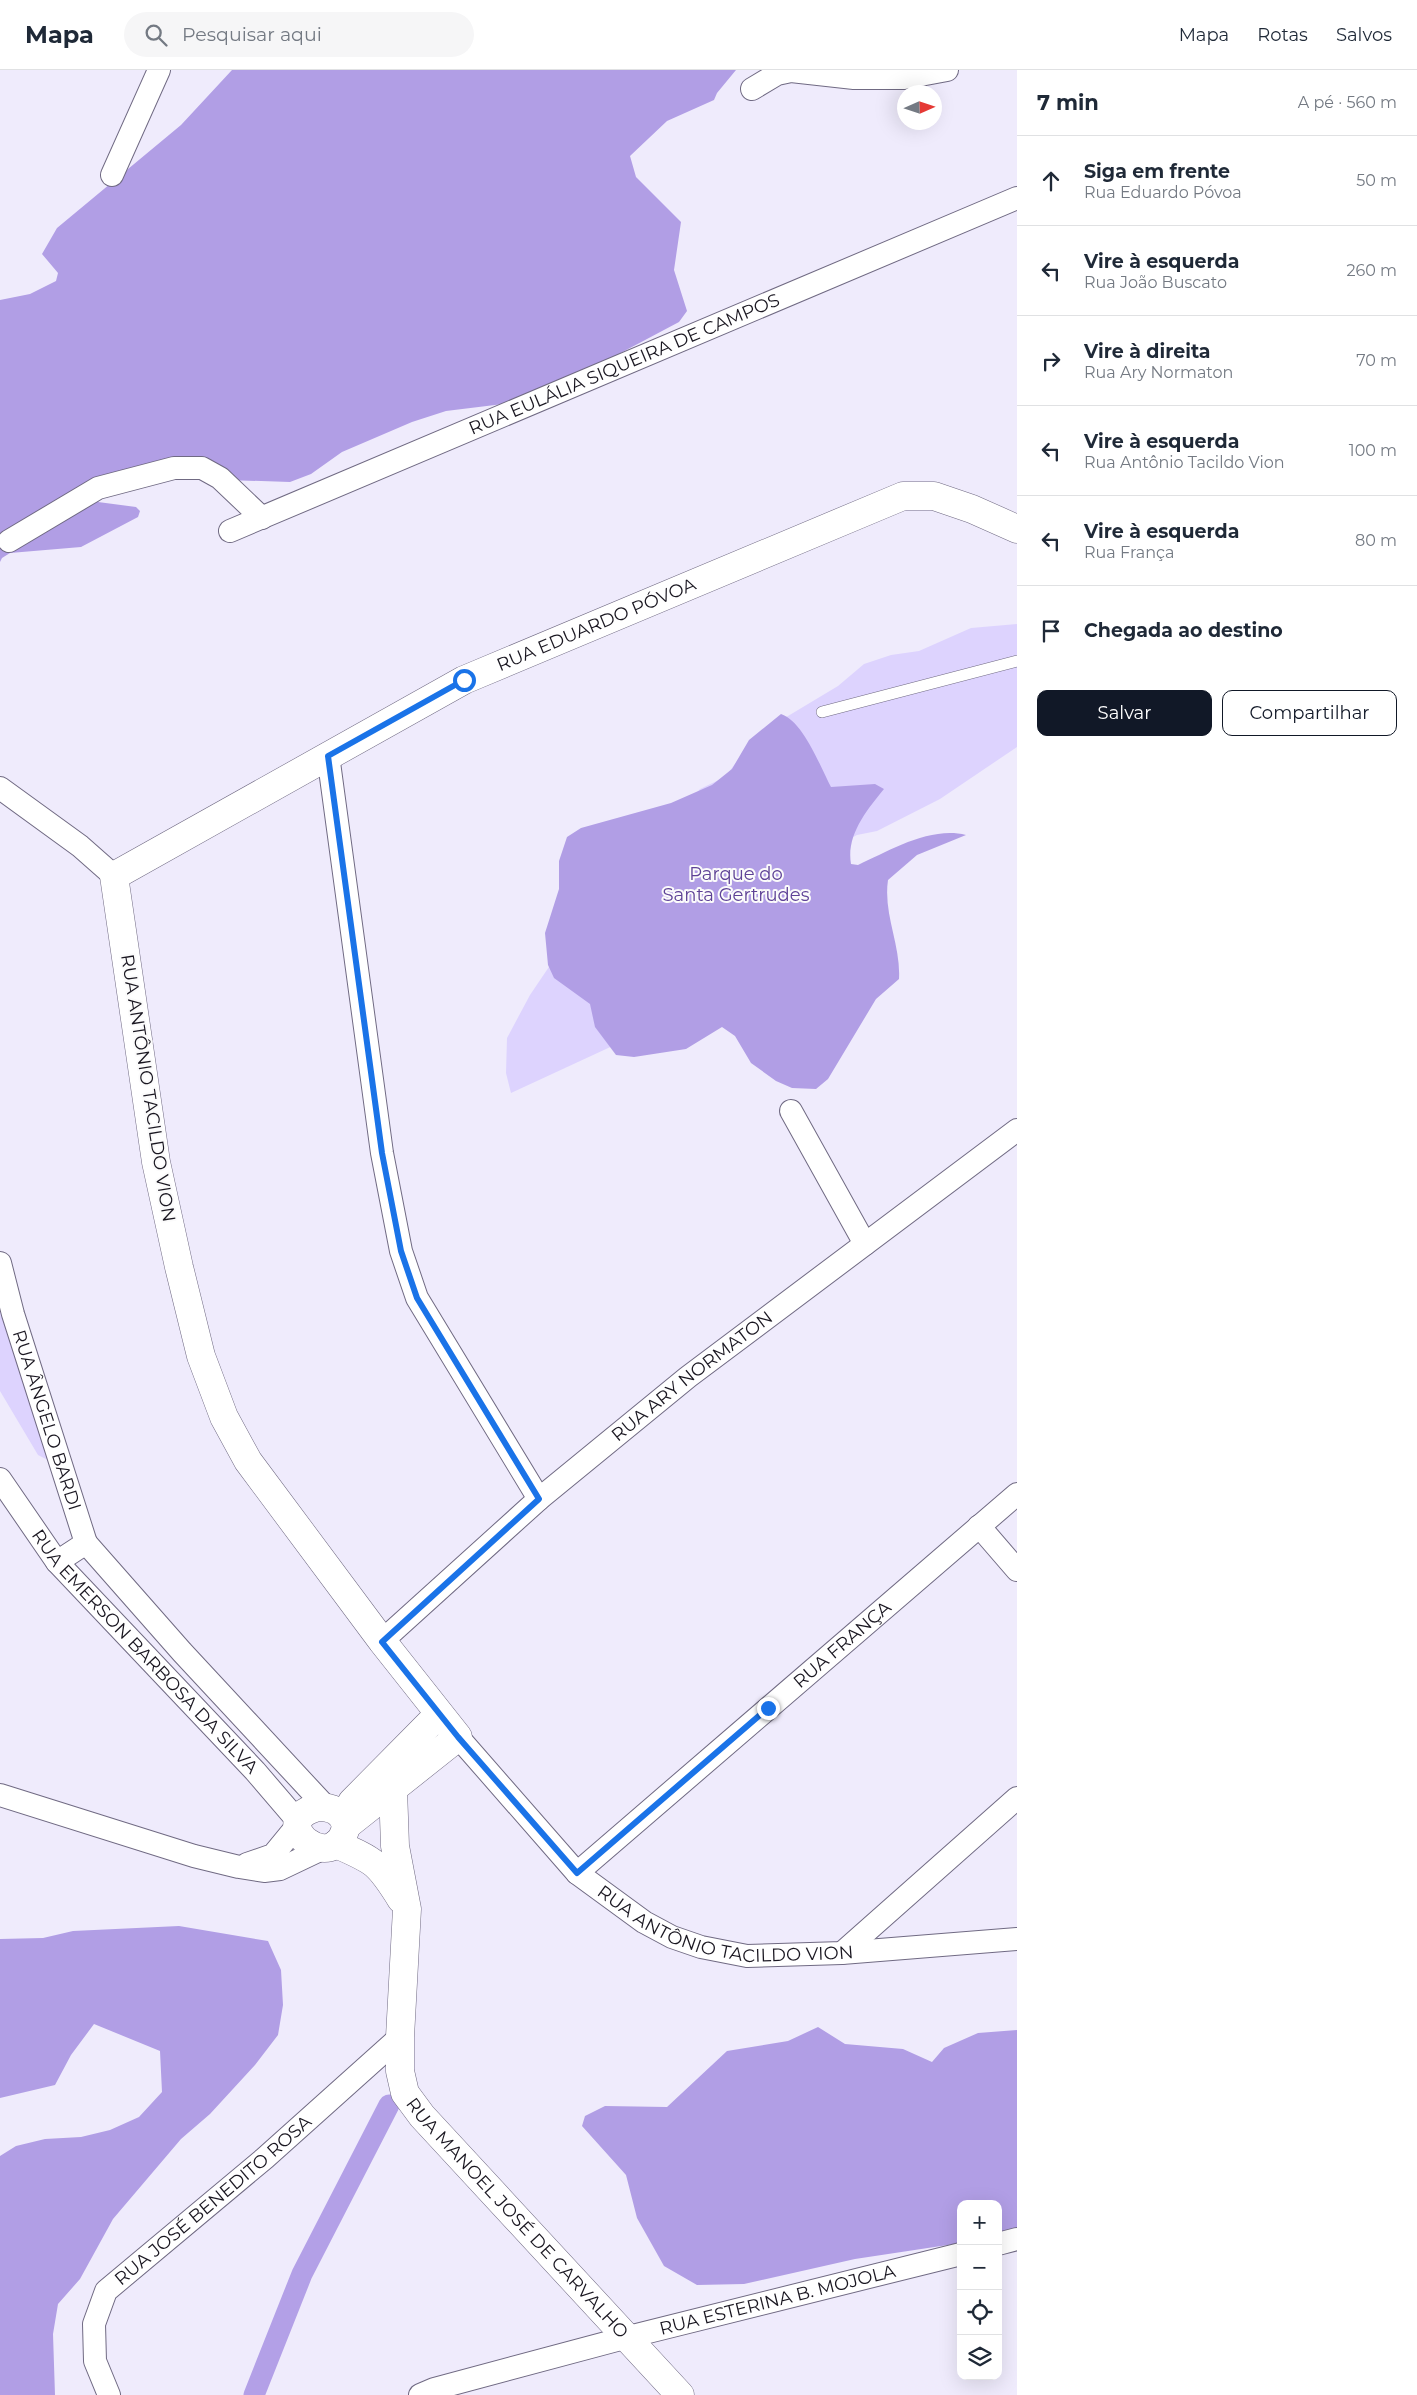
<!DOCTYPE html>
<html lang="pt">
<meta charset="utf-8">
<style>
:root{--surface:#fff;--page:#f6f6f7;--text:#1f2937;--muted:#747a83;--line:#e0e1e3;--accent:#111827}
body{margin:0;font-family:Montserrat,sans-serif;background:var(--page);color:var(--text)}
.controls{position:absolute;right:15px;bottom:15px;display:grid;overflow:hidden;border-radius:10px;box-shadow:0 5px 20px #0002}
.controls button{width:45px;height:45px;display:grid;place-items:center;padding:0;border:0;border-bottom:1px solid var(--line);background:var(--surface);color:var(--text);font:25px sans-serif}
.compass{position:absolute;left:897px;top:15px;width:45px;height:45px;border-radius:50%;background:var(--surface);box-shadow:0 5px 20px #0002;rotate:87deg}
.stop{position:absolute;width:15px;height:15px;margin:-11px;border:4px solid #1a73e8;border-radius:50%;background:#fff}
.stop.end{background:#1a73e8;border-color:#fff;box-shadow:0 1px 5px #0008}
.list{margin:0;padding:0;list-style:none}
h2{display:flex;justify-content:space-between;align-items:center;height:65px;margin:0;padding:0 20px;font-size:21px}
h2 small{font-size:16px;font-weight:400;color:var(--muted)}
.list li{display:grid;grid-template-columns:32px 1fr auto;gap:15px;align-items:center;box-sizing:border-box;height:90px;padding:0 20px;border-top:1px solid var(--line)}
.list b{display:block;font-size:19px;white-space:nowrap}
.list p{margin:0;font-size:16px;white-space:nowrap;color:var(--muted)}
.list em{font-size:16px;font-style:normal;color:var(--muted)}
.actions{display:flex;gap:10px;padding:15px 20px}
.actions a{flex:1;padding:11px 0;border:1px solid var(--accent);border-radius:10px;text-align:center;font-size:18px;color:var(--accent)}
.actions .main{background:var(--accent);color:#fff}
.icon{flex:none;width:28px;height:28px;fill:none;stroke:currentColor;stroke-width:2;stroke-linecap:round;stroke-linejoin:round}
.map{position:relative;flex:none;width:1017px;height:2325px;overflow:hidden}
header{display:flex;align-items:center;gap:30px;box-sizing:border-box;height:70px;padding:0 25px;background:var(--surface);border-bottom:1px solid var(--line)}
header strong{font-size:24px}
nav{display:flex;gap:28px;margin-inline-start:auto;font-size:18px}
.search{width:350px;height:45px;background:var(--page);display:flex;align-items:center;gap:12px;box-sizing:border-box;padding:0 18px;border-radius:28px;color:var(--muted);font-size:19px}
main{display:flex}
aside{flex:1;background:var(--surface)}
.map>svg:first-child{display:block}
.green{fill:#ddd3fe}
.forest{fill:#b19ee5}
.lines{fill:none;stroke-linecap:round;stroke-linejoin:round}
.canal{stroke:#b3a0e7;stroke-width:21}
.lane-casing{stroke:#706a83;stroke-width:12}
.street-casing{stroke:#706a83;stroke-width:24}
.secondary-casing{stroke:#706a83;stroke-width:29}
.lane{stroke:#fff;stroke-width:11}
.street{stroke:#fff;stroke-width:22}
.secondary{stroke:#fff;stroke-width:28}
.route{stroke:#1a73e8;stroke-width:6}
.labels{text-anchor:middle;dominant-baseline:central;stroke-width:4;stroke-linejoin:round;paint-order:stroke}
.street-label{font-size:18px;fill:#191620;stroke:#fbfbfb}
.park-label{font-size:18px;fill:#5e4296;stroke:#fbfbfb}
</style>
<header>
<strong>Mapa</strong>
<div class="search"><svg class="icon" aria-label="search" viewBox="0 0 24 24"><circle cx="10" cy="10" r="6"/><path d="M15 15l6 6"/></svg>Pesquisar aqui</div>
<nav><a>Mapa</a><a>Rotas</a><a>Salvos</a></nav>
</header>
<main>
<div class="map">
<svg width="1017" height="2325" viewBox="0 0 1017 2325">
<rect width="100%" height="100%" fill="#efebfc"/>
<g class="green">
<path d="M1017,554V677L940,729L877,761L857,765L824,782L740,917L511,1023L506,1003L507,968L530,925L557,885L700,719L725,707L744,682L773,655L838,616L864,594L891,585L919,581L971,558Z"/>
<path d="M0,1207L56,1394L38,1385L0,1321Z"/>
</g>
<g class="forest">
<path d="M232,0H736L717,23L714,30L667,51L630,86L636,107L681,152L674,200L687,241L679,252L566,312L503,334L446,341L412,352L342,382L311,404L290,412L168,408L107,422L98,432L136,437L140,441L138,447L81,477L10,483L2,488L0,492V230L30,224L56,211L58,203L42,184L57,158L181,55Z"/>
<path d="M781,644C803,651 820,696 831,717L875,714L884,719C867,740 846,765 851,794L858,795C889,781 930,756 966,765L917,785L888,810C883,844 901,875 899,909L876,929L828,1009L816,1019L792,1018L776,1011L751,993L735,966L722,957L686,979L634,987L616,985L595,957L590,934L554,908L548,895L545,863L559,819V791L567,767L581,758L671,733L712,715L732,699L749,670Z"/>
<path d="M179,1856L268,1871L281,1900L283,1935L278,1965L255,1995L210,2044L181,2069L113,2149L80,2209L58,2234L53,2264L55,2325H0V2086L16,2076L45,2069L81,2067L110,2060L139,2047L162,2022L160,1981L94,1954L71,1985L55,2015L0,2028V1869L43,1868L73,1861Z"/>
<path d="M818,1957L845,1974L903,1979L932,1992L944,1978L978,1963L1017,1960V2158L998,2165V2134H961V2173L855,2189L744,2214L697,2215L664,2196L637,2148L626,2105L582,2056L585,2046L605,2036L667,2037L727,1981L788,1971Z"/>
</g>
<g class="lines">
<path class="canal" d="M254,2325L302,2204L389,2035"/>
<g class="lane-casing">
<path id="lane" d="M822,642L1017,591"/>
</g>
<g class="street-casing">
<g id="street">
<path d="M752,19L777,4L791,1L854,8H904L947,0"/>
<path d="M112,105L159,0"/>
<path id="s1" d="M230,461L1017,128"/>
<path d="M9,471L98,418L174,398H202L220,408L262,448"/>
<path d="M328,685L382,1083L401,1181L417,1228L539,1429"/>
<path d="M0,718L80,776L114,806"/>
<path d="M791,1041L865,1174"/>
<path id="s2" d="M0,1193L13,1244L86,1473L57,1492"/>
<path id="s3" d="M0,1409L57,1492L255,1701L297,1750"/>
<path d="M979,1456L1017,1500"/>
<path d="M86,1473L182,1582L326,1737"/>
<path id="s4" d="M382,1571L539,1429L688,1307L1017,1060"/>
<path id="s5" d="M458,1667L577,1803L644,1852L672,1867L701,1877L747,1886L842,1883L1017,1869"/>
<path d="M0,1725L194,1786L239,1797L264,1801L280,1799L322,1779"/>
<path d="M247,1794L273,1785L296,1757"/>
<path id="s6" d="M577,1803L1017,1424"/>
<path d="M842,1883L1017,1728"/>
<path d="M998,2174L1017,2169"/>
<path id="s7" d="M109,2325L95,2291L94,2254L106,2221L265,2088L400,1967"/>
<path id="s8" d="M420,2325L434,2319L628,2267L961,2184"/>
</g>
</g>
<g class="secondary-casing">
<g id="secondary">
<path id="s9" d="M393,1719L395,1776L407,1839L400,1967V2001L405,2023L422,2046L680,2325"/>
<path d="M352,1732L439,1644"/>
<path d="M318,1737C331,1737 343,1741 346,1756C336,1809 262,1752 318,1737Z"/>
<path id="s10" d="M346,1756L458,1667L382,1571L248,1391L224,1347L201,1286L179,1197L156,1092L114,806L464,610L903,426H934L972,439L1017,459"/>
<path d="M336,1774C375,1791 378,1792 401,1829"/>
</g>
</g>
<use href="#lane" class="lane"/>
<use href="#street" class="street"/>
<use href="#secondary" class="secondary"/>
</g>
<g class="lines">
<path class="route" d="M464,610L328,686L382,1083L401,1181L417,1228L539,1429L382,1572L458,1667L577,1803L768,1638"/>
</g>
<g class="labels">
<g class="street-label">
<text stroke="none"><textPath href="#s1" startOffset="428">RUA EULÁLIA SIQUEIRA DE CAMPOS</textPath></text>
<text stroke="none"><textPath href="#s10" startOffset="1638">RUA EDUARDO PÓVOA</textPath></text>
<text transform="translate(148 1018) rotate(81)">RUA ANTÔNIO TACILDO VION</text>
<text stroke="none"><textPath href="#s4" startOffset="408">RUA ARY NORMATON</textPath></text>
<text stroke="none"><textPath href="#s2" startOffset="164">RUA ÂNGELO BARDI</textPath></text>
<text stroke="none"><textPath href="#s6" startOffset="350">RUA FRANÇA</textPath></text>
<text stroke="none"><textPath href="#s3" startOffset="226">RUA EMERSON BARBOSA DA SILVA</textPath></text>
<text stroke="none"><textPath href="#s5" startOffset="344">RUA ANTÔNIO TACILDO VION</textPath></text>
<text stroke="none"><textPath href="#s7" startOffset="249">RUA JOSÉ BENEDITO ROSA</textPath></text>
<text stroke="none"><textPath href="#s9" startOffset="474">RUA MANOEL JOSÉ DE CARVALHO</textPath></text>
<text stroke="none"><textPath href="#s8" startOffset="370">RUA ESTERINA B. MOJOLA</textPath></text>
</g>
<g class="park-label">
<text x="736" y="804">Parque do<tspan x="736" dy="21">Santa Gertrudes</tspan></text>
</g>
</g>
</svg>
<div class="controls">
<button>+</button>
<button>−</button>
<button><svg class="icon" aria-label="locate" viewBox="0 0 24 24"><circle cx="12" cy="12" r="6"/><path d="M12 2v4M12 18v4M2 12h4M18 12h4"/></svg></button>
<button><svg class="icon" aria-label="layers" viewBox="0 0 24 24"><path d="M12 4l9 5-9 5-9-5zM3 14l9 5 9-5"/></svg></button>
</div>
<svg class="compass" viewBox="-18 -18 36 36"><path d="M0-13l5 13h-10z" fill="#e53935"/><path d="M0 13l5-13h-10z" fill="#747a83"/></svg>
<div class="stop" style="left:464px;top:610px"></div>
<div class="stop end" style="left:768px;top:1638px"></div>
</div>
<aside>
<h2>7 min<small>A pé · 560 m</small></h2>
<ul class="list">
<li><svg class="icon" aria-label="ahead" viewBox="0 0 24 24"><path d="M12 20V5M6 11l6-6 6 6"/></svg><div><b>Siga em frente</b><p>Rua Eduardo Póvoa</p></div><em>50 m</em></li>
<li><svg class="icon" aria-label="left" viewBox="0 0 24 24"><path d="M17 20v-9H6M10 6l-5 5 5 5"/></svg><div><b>Vire à esquerda</b><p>Rua João Buscato</p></div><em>260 m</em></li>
<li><svg class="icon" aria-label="right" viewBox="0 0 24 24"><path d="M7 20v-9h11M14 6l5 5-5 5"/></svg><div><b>Vire à direita</b><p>Rua Ary Normaton</p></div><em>70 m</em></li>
<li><svg class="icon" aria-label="left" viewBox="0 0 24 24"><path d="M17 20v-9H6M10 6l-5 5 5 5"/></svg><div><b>Vire à esquerda</b><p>Rua Antônio Tacildo Vion</p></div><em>100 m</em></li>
<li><svg class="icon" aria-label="left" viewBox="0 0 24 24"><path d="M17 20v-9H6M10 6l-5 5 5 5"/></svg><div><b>Vire à esquerda</b><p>Rua França</p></div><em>80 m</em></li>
<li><svg class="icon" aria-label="arrive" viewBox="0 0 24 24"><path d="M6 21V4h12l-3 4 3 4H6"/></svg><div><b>Chegada ao destino</b></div></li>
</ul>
<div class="actions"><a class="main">Salvar</a><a>Compartilhar</a></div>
</aside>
</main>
